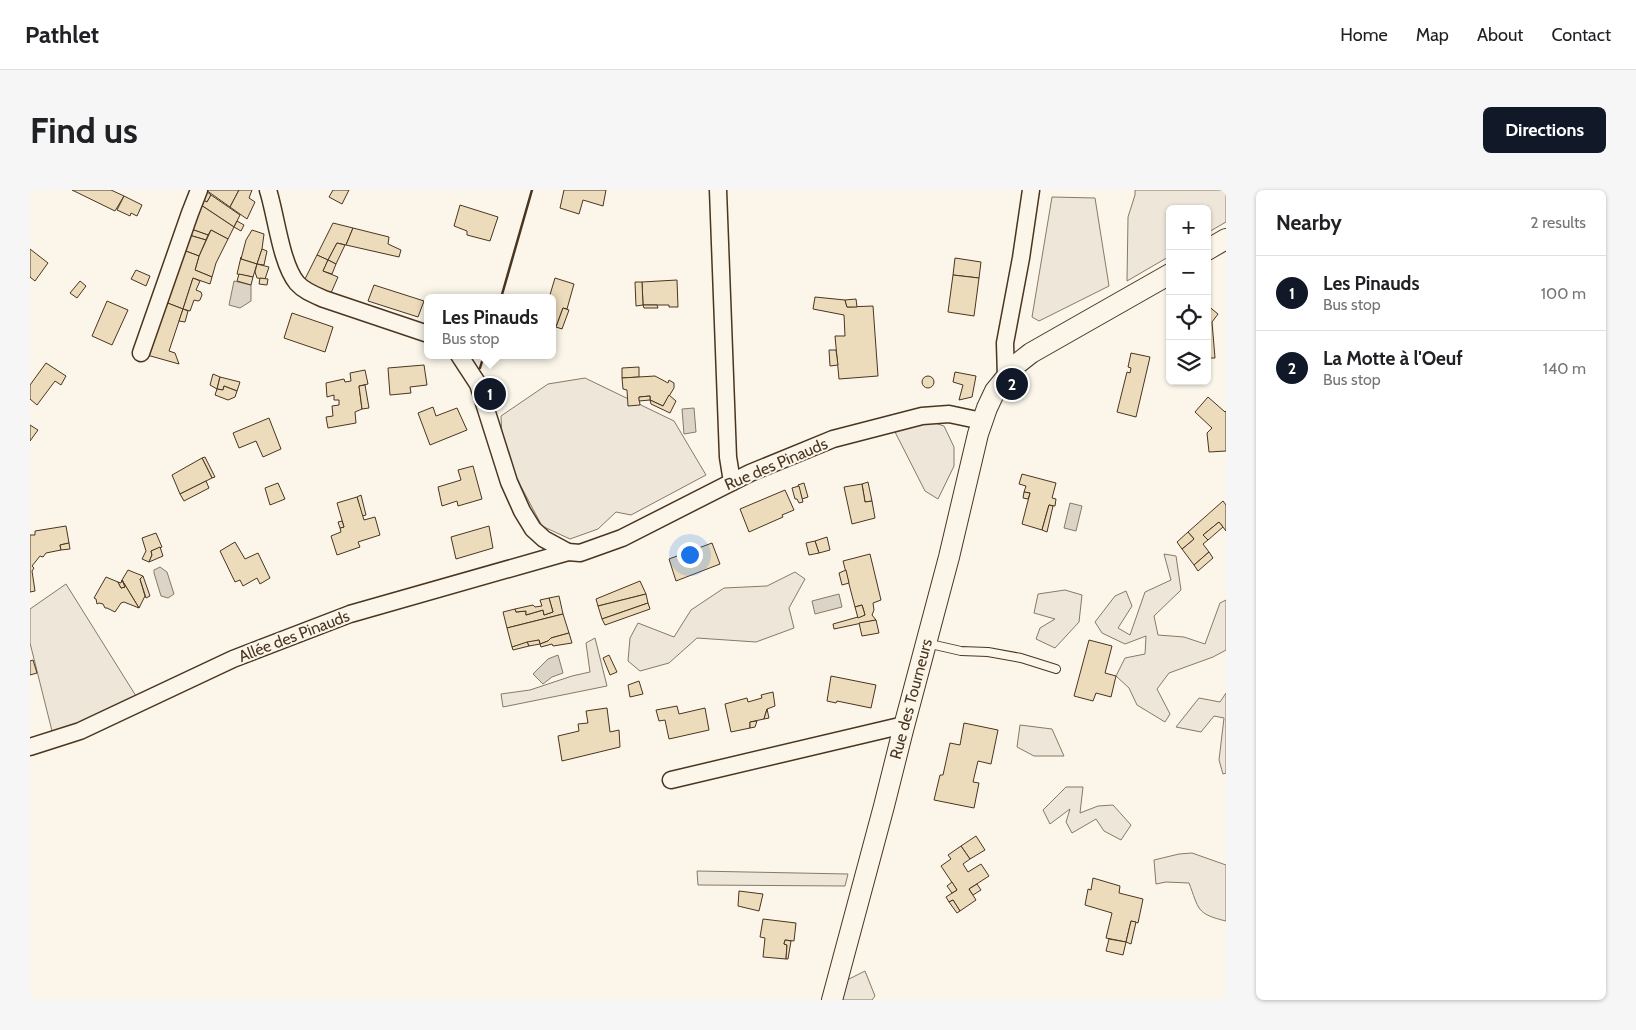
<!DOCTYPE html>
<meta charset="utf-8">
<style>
:root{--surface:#fff;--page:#f6f6f6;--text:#202124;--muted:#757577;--line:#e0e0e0;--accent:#111827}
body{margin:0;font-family:Cabin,sans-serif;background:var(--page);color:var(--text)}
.controls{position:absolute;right:15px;top:15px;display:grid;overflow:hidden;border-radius:8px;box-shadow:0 1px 4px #0004}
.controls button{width:45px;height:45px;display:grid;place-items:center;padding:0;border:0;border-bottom:1px solid var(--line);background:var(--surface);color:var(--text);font:25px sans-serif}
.you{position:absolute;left:659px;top:364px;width:18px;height:18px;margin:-12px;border:4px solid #fff;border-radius:50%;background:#1a73e8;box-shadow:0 0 0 8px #1a73e833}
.badge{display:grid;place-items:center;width:32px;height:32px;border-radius:50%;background:var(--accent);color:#fff;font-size:16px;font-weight:700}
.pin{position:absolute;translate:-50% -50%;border:2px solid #fff;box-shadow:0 1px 5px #0006}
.popup{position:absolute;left:394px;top:104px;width:132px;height:65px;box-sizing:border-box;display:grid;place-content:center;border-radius:8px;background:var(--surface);filter:drop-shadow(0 1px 4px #0005);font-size:16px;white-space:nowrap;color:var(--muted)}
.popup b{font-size:19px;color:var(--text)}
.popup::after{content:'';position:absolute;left:50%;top:100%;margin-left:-10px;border:10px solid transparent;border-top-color:var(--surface)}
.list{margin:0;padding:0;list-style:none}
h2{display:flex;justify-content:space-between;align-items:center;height:65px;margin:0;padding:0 20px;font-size:21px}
h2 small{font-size:16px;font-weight:400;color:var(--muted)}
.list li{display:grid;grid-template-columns:32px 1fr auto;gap:15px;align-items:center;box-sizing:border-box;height:75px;padding:0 20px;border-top:1px solid var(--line)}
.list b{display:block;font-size:19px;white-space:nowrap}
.list p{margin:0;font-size:16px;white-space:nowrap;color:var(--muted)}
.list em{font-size:16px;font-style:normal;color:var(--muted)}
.icon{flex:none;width:28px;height:28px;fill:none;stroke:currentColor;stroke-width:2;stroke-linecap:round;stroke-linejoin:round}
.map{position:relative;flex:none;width:1196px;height:810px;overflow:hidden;border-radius:8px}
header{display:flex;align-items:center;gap:30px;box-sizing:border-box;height:70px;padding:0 25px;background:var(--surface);border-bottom:1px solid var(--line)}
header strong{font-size:24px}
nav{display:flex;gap:28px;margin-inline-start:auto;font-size:18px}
.intro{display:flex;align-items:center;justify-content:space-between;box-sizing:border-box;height:120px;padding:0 30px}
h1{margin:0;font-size:35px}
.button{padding:12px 22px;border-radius:8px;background:var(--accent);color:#fff;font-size:18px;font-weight:700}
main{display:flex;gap:30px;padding:0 30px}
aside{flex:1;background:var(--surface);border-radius:8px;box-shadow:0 1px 4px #0004}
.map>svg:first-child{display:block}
.green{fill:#ede6d9;stroke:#887966}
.water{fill:#dcd4c6;stroke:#887966}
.building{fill:#ecdcbc;stroke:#4a3520}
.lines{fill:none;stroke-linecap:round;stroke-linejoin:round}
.service-casing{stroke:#4a3520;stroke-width:10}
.minor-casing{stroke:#4a3520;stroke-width:19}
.tertiary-casing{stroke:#4a3520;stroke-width:22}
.service{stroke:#fbf6e9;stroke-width:8}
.minor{stroke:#fbf6e9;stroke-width:16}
.tertiary{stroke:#fbf6e9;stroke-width:20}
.wall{stroke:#4a3520;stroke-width:2.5}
.labels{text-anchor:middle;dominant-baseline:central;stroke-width:4;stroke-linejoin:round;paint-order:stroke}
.street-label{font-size:16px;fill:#4a3520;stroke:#fbf6e9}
</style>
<header>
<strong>Pathlet</strong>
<nav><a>Home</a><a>Map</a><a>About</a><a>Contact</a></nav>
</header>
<div class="intro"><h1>Find us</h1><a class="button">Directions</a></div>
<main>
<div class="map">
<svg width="1196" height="810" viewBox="0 0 1196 810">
<rect width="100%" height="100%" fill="#fbf6e9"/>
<g class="green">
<path d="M1105,0H1196V32L1177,43V19H1140V66L1097,91L1098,27L1105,5Z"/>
<path d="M1022,7L1065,8L1079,96L1009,131L1002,127Z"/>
<path d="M555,188L644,231L676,285L601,325L586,322L568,339L540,349L512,336L487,289L472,249L471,226L518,194Z"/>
<path d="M899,231L914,236L924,257V276L908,309L895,301L864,240Z"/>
<path d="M1134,364L1146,366L1151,400L1124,426L1128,445L1154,447L1175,454L1190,413L1196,410V460L1183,467L1139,483L1127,499L1140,524L1135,532L1107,515L1099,498L1086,486L1095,468L1115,464L1116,446L1095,454L1072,443L1065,432L1085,406L1096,401L1102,416L1088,438L1100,445L1115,402L1141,390Z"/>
<path d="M765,382L775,389L759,418L764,438L726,452L667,448L639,473L610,481L598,471L600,448L608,433L644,447L661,420L694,398L737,396Z"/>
<path d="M36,394L106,506L24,549L0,453V419Z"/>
<path d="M1035,400L1052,405L1049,432L1025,458L1006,449L1010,438L1025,429L1004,423L1008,404Z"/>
<path d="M565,448L577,496L473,517L471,504L500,500L542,486L560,482L556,453Z"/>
<path d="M1196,503V583L1193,584L1189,570L1194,528L1184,526L1171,542L1146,537L1169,508L1190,512Z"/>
<path d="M990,535L1022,539L1034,566H1004L987,557Z"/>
<path d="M1036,597H1053L1050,623L1068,616L1083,615L1101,635L1091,650L1074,641L1066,629L1042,643L1036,632L1040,619L1020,634L1013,620Z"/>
<path d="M1162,663L1196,675V731C1166,724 1169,719 1159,693L1136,692L1126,694L1124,670L1149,664Z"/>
<path d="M667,681L818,684L815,696L668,695Z"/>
<path d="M835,781L845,806L842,810H808L813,792Z"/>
</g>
<g class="water">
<path d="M204,91L221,95V111L210,118L199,115Z"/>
<path d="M664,218L666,242L654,244L652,219Z"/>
<path d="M1040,313L1052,316L1046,341L1034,338Z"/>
<path d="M130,377L137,382L144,404L138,408L131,406L124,383V380Z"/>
<path d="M809,404L812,417L785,424L782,411Z"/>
<path d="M528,465L533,483L522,487L513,494L503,484L518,469Z"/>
</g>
<g class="building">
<path d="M42,0H81L94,6L85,21Z"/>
<path d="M176,0H209L200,17Z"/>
<path d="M209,0H222L219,8L225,12L217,29L200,17Z"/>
<path d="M303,0H319L312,14L299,7Z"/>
<path d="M534,0H576L573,16L553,10L549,24L530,18Z"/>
<path d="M176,1L181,5L177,12L173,10Z"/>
<path d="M181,5L210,25L204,37L171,15L173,10L177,12Z"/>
<path d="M94,6L112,15L107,26L101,23L100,26L87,20Z"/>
<path d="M171,15L204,37L198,49L181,40L178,45L161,39Z"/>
<path d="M430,15L468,27L460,51L437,45V41L424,36Z"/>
<path d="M207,31L214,35L211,41L204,37Z"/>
<path d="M303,33L323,38L316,55L307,53L298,70L287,65Z"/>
<path d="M323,38L359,47L358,54L371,60L369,67L316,55Z"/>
<path d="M161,39L178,45L176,50L159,45Z"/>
<path d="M181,40L198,49L186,73L182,87L165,80L169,66Z"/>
<path d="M222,40L234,44L232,59L227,74L211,69L216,50Z"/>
<path d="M159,45L176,50L169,66L153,60Z"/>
<path d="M307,53L315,55L306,74L298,70Z"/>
<path d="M0,59L18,73L5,91L0,87Z"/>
<path d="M232,59L237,61L234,75L227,74Z"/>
<path d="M153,60L169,66L165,80L182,87L180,94L163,88L153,119L135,112Z"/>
<path d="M287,65L298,70L293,81L308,87L301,103L281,96L274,91Z"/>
<path d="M211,67V69L227,74L223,87L207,84Z"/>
<path d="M925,68L951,72L949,88L923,85Z"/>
<path d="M298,70L306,74L302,84L293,81Z"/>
<path d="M227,74L239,77L235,89L227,88L225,82Z"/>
<path d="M106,80L120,86L116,96L101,89Z"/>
<path d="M209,84L223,87L221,95L207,91Z"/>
<path d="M923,85L949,88L944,126L918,122Z"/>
<path d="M163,88L170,91L166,100L171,102L172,105L170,110L168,111L164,110L160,121L153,119Z"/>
<path d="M230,88L238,89L237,95L229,94Z"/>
<path d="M525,88L544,94L537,119L533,118L526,137L522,136V108H519Z"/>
<path d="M647,90L648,117H639V115H613L612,92Z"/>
<path d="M50,91L56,96L47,108L40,103Z"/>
<path d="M605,92H612L613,115L606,116Z"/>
<path d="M344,95L394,111L388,127L338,111Z"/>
<path d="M785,107L815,110L817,117L843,116L848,186L809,189L805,146H815L814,125L783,119Z"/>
<path d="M826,109L827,117H817L815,110Z"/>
<path d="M77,111L98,120L82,155L62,146Z"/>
<path d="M135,112L153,119L139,161L145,163L149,174L117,165Z"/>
<path d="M613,115H627L628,118H614Z"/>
<path d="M1177,115L1188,124L1182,132L1185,168H1177Z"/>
<path d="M533,118L539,120L532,139L526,137Z"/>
<path d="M153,119L158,121L155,132L149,131Z"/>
<path d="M262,123L303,137L295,162L254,148Z"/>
<path d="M799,160H806L808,175L800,176Z"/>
<path d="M1101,163L1120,167L1106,227L1087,222L1097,182L1100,183L1101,178L1098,177Z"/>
<path d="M16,173L36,186L31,195L25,191L7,215L0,209V195Z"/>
<path d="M394,175L397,195L380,197L381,203L360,205L358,178Z"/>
<path d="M609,177V187L592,188V178Z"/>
<path d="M335,180L338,194L329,196L332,219L325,222L326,233L298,238L296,227L303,226L302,216L309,215V210H304V205L297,207L296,193L314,189L315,192L321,191L320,183Z"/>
<path d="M925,182L946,186L942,207L929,210L933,195L923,192Z"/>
<path d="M183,184L190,187L187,199L180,195Z"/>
<circle cx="898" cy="192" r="6"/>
<path d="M625,186L638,193L639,190L644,193V198L633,216L620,210V206L609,207L610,215L598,216L597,200L593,199L592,188Z"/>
<path d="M190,187L210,192L207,201L194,196L193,200L187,199Z"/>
<path d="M335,195L339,218L332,219L329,196Z"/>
<path d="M194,196L207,201L205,207L198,210L185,205L187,199L193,200Z"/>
<path d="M639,205L646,211L640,223L621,214L620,210L633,216Z"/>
<path d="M620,206V210L609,211V207Z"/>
<path d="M1178,207L1195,222L1196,221V261L1179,262L1177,243L1182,238L1165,222Z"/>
<path d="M403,217L406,226L427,218L437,240L400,255L388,223Z"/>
<path d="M239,228L251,259L233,267L226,251L209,258L203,243Z"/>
<path d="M0,235L8,240L0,251Z"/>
<path d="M175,267L185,287L182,288L172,268Z"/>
<path d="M172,268L182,288L150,304L142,285Z"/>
<path d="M443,276L452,309L428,316L427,311L412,316L408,297L431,290L428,280Z"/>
<path d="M992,284L1026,293L1022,308L1026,309L1025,316L1019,315L1012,340L992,334L1000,303L994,302L996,296L989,294Z"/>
<path d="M176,291L179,298L154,311L150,304Z"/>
<path d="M838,292L842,311L835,312L832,294Z"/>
<path d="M248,293L255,309L240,315L235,298Z"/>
<path d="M774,293L778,307L772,309L768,295Z"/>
<path d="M832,294L835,312L842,311L845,328L822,334L814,297Z"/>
<path d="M769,296L773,312L769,313L767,309H765L762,298Z"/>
<path d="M755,300L764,320L752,325L753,327L719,342L710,319Z"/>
<path d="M994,302L1000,303L998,309L993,308Z"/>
<path d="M331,305L336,325L332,326L327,307Z"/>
<path d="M327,307L334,330L345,327L350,345L328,352L330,357L307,365L301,346L311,342L310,338L314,337L307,313Z"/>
<path d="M1193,311L1196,315V341L1189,332L1173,345L1178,350L1173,354L1179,362L1164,375L1152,359L1164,349L1158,342Z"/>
<path d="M1019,315L1023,316L1017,342L1012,340Z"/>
<path d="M312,331L314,337L310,338L308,332Z"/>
<path d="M1189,332L1193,337L1178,350L1173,345Z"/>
<path d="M36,336L39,353L30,355L31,360L16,363L13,367L10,366L2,376L4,378L2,381L5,401L0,402V345H5V341Z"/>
<path d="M459,336L463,358L426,369L421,347Z"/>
<path d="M1158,342L1164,349L1152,359L1147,352Z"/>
<path d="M126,343L132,357L121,361L122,365L119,372L112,369L116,361L112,348Z"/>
<path d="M797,347L800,360L789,363L785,351Z"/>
<path d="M785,351L789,363L779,365L776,353Z"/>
<path d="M205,352L215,369L228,363L240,388L230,394L227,388L213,396L210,390L205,392L190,361Z"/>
<path d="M39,353L40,359L31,360L30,355Z"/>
<path d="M682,353L690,374L646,391L639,369Z"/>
<path d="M130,357L133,366L119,372L122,365L121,361Z"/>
<path d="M1179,362L1183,368L1168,381L1164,375Z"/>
<path d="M840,364L851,410L843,413L844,420L842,425L846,430L804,439L803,434L835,425L832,415L825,417L813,371Z"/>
<path d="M98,380L113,386L110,389L115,406L109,418L92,390Z"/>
<path d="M816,380L819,393L812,395L809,383Z"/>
<path d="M113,386L120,406L116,408L110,389Z"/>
<path d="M76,387L88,392L91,398L95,397L92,390L109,418L94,412L91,413L85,422L77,418H75L73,414L69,413L67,414L66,409L64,408Z"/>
<path d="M92,390L95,397L91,398L88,392L91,393Z"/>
<path d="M610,391L616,404L568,416L566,409Z"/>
<path d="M616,404L618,413L572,429L568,416Z"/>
<path d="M529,406L533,424L477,438L473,422L485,419L486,422L496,421V425L513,420L514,425L523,422L519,408Z"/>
<path d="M519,408L523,422L514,425L513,420L496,425V421L486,422L485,419L503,415L505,417L512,416L510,410Z"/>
<path d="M618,413L620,419L575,435L572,429Z"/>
<path d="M832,415L835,425L828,428L825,417Z"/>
<path d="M533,424L539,443L521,448L518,451L510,454L509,450L482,457L477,438Z"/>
<path d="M846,430L849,443L832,446L829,433Z"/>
<path d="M539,443L542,453L523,456L522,454L511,457L510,454L518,451L521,448Z"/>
<path d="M509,450L510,454L499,456L497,452Z"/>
<path d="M1059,450L1082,456L1075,483L1086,486L1081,507L1066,503L1063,511L1044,506Z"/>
<path d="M497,452L499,456L483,460L482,457Z"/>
<path d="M579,465L587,482L580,485L573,468Z"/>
<path d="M3,470L7,483L0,485V471Z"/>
<path d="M801,486L846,495L841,518L807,511L806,513L797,511Z"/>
<path d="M609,491L613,504L600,507L598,495Z"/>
<path d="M743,502L745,516L737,519L734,529L720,532V538L701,542L695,514L717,508L718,512L732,508L731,505Z"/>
<path d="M647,516L649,524L675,518L679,540L639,549L635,530L629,531L626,520Z"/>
<path d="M577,518L580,542L589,540L590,557L532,571L528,546L549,541L548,534L558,533L556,521Z"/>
<path d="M737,519L739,528L734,529Z"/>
<path d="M727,531L725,537L720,538V532Z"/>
<path d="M934,533L968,540L961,574L948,571L943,592L949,593L944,618L904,610L910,585H913L920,553L930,555Z"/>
<path d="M946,646L955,660L940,669L931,656Z"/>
<path d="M931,656L940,669L933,674L938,682L951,674L959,686L939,699L946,710L930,721L923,710L919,712L916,707L927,700L911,676L921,669L918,665Z"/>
<path d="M1063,688L1090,696L1089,703L1113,709L1108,733L1101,731L1096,752L1076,748L1082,723L1055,715L1058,699L1061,700Z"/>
<path d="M922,692L927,700L922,703L917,696Z"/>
<path d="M947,694L951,700L943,705L939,699Z"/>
<path d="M709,701L733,704L729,721L708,716Z"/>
<path d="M923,710L930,721L927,723L919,712Z"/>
<path d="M733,729L766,733L764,751L755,750L754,754L757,755L756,769L733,767L735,748L730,747Z"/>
<path d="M1101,731L1106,732L1101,754L1096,752Z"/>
<path d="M1079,749L1096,752L1093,765L1076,761Z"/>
<path d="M755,750L761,751L758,769H756L757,755L754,754Z"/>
</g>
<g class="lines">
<g class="service-casing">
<path id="service" d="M896,453L931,461L958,462L991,468L1026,479"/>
</g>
<g class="minor-casing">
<g id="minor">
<path d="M238,0C246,25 251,74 267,93C274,101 285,105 294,109L398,144"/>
<path d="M688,0L698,267L702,292"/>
<path d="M111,163L160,23L169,0"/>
<path d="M429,165L448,194L479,292L492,321L503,339L514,349L538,362L550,363L592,348L720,283L803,249L892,226L919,224L952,231"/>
<path d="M976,187L975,153L991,68L1001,0"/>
<path d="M0,557L50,541L203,469L320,424L538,362"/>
<path d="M641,590L874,535"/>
</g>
</g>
<g class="tertiary-casing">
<g id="tertiary">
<path d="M1177,60L1196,49"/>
<path d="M802,810L854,616L873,540L919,367L948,244L957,218L965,201L987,174L1001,163L1140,84"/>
</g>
</g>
<use href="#service" class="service"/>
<use href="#minor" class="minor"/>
<use href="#tertiary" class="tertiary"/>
<g class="wall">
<path d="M471,108L502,0"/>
<path d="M450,178L454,165"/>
</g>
</g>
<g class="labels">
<g class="street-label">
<text transform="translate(746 274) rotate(-23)">Rue des Pinauds</text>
<text transform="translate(264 446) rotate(-21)">Allée des Pinauds</text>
<text transform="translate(881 509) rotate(-75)">Rue des Tourneurs</text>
</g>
</g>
</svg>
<div class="controls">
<button>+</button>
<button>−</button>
<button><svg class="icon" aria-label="locate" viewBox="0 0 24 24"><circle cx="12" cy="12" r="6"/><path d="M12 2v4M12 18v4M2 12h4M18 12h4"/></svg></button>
<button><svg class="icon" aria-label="layers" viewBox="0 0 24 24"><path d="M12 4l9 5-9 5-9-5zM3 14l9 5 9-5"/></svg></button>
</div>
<div class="you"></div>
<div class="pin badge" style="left:460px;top:204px">1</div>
<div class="popup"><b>Les Pinauds</b>Bus stop</div>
<div class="pin badge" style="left:982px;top:194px">2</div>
</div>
<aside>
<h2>Nearby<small>2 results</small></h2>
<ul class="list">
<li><span class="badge">1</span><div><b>Les Pinauds</b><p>Bus stop</p></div><em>100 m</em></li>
<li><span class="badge">2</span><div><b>La Motte à l'Oeuf</b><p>Bus stop</p></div><em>140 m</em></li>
</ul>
</aside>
</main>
